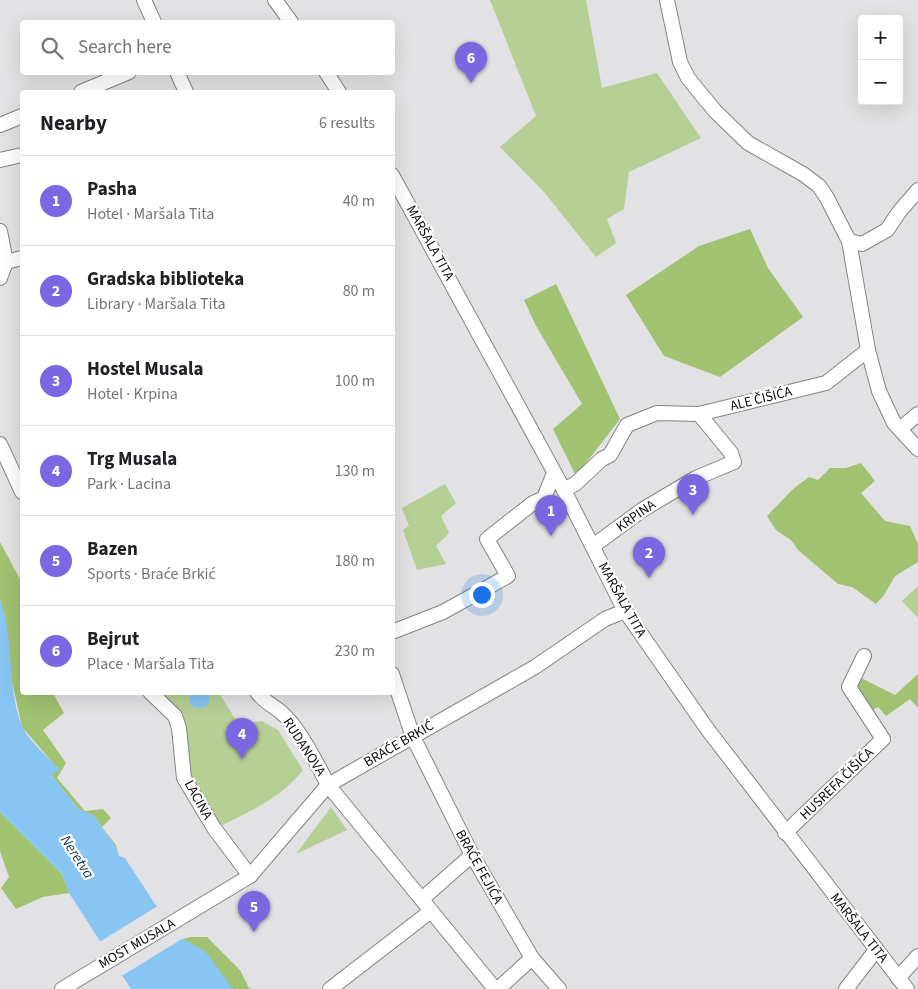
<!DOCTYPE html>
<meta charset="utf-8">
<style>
:root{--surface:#fff;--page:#f6f6f6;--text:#202124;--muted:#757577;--line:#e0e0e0;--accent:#7b67e2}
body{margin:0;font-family:"Source Sans 3",sans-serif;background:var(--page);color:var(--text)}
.controls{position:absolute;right:15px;top:15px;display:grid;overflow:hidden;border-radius:5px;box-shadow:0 5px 20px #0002}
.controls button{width:45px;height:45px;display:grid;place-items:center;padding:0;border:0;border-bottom:1px solid var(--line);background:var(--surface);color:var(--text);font:25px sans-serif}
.you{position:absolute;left:481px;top:594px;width:18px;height:18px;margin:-12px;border:4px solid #fff;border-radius:50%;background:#1a73e8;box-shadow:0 0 0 8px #1a73e833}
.badge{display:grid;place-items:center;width:32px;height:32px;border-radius:50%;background:var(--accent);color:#fff;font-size:16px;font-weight:700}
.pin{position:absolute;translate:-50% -41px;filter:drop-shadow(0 1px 2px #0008)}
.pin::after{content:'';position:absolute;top:26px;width:18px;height:15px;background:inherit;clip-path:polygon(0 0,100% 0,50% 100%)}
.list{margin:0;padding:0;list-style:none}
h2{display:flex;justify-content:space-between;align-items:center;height:65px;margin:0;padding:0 20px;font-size:21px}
h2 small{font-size:16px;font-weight:400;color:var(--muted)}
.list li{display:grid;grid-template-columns:32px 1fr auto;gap:15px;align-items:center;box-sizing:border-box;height:90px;padding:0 20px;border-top:1px solid var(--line)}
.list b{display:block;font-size:19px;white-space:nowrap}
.list p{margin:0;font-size:16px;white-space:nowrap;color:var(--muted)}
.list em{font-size:16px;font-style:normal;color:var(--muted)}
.icon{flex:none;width:28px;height:28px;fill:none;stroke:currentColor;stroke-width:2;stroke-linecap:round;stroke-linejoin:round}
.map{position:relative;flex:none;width:918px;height:989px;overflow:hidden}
.search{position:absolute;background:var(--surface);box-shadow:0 5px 20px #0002;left:20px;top:20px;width:375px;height:55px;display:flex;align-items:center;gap:12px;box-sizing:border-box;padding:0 18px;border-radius:5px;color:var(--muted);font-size:19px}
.panel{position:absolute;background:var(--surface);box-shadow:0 5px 20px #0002;left:20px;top:90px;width:375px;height:605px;border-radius:5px}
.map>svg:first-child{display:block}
.green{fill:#b6cf95}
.forest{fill:#a1c271}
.water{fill:#89c5f3}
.pier{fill:#e2e2e4}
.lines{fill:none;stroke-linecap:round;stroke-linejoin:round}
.minor-casing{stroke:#848486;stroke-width:16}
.minor{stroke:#fff;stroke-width:14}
.labels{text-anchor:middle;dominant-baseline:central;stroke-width:4.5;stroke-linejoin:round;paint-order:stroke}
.street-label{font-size:14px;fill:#0c0c0d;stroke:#fff}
.water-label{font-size:15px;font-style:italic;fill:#11324a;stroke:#fff}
</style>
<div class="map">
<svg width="918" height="989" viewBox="0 0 918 989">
<rect width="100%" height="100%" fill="#e2e2e4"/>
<g class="green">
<path d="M490,0H586L602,88L657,73L701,138L629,172L624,209L607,219L616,243L596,257L544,192L500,147L536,116Z"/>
<path d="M445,484L456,503L441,516L449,533L436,546L446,564L417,570L403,530L409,526L402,508Z"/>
<path d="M918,586V618L902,601Z"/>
<path d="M159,693H219L239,725L262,721L278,730L303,770C282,797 253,810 223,825H217L191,783L187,742Z"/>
<path d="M331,807L347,830L296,854Z"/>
</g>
<g class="forest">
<path d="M750,229L768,268L803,317L720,377L664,356L626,295L699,246Z"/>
<path d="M556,284L620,419L576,476L553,429L582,404L535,324L524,300Z"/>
<path d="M861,463L875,481L861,493L885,521L910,526L918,544V562L895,576L884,595L876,604L852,587L838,584L798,550L791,540L776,530L767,516L793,489L809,477L818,480L830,468H846Z"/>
<path d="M0,542L22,583V692L53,693L64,713L43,730L66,763L57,778L85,811L103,809L111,818L102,827L116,845L119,856L115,846L93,815L78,809L51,774L59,770L22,727L11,677L8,638L0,600Z"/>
<path d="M918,674V708L910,699L886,716L878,707L869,712L852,688L857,676L895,695Z"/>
<path d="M0,812L62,874L69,893L43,897L16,909L1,888L9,877L0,851Z"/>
<path d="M191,937H207L240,970L249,988L253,989H233L183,939Z"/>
</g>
<g class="water">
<path d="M0,600C15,640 6,686 22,726C27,739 50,759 60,770L51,774L78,809L93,815L115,846L119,856L125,858L155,904L183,939L205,951L233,989H131L69,893L62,874L0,812Z"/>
<path d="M208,692L210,701L206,707L196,708C190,705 187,699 191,693Z"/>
</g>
<path class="pier" d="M159,905L185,937L120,977L98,943Z"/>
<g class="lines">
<g class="minor-casing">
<g id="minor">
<path d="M144,0L154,22"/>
<path d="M275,0L291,22"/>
<path d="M667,0L680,62L688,78L715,111L748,143L803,174L819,186L827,198L849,241L868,350L879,391L894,423L918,449"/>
<path d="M177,72L186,92"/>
<path d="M326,72L339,92"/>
<path d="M81,92L129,72"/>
<path d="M0,125L22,116"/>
<path d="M0,160L22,155"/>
<path d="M392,175L564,490L625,611L708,730L907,989"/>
<path d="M0,231L6,262L0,278"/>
<path d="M849,241L862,244L887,230L899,212L918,190"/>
<path d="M6,262L22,258"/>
<path d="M900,429L918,414"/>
<path d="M0,444L22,492"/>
<path d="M564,490L575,484L602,459L610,455L627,425L657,413L699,414L826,383L868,350"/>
<path d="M593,546L642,510L696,478L734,462L731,453L699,414"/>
<path d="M392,632L443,612L508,576L487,539L533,503L544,498L554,473"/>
<path d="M392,674L413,737L472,855L532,958L559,989"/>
<path d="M150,692L175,716L179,728L184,778L214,828L250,876"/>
<path d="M257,692C265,703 275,706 284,715C298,727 319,767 328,785L495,989"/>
<path d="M785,833L883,739L849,687L864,656"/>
<path d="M422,899L472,855"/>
<path d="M898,978L918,956"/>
<path d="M62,989L250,876L328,785L535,667L605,619L625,611"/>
<path d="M330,989L431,911"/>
<path d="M498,989L532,958"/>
<path d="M846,989L876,950"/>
</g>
</g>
<use href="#minor" class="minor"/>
</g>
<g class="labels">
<g class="street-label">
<text transform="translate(430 243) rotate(61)">MARŠALA TITA</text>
<text transform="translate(761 399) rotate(-14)">ALE ČIŠIĆA</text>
<text transform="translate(636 516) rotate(-35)">KRPINA</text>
<text transform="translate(622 600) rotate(61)">MARŠALA TITA</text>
<text transform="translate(399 744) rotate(-30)">BRAĆE BRKIĆ</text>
<text transform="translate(304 747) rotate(57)">RUDANOVA</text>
<text transform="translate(837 784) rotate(-44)">HUSREFA ČIŠIĆA</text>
<text transform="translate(198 800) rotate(61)">LACINA</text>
<text transform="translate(479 867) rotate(61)">BRAĆE FEJIĆA</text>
<text transform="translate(859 928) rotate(52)">MARŠALA TITA</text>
<text transform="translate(137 944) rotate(-30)">MOST MUSALA</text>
</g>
<g class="water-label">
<text transform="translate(77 857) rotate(57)">Neretva</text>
</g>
</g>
</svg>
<div class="controls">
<button>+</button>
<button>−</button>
</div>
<div class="you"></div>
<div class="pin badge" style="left:551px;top:536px">1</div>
<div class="pin badge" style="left:649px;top:578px">2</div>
<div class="pin badge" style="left:693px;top:515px">3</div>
<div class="pin badge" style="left:242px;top:759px">4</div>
<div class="pin badge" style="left:254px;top:932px">5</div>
<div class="pin badge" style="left:471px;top:83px">6</div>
<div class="search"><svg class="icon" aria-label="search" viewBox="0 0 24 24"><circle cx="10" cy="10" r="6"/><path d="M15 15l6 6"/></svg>Search here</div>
<section class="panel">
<h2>Nearby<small>6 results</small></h2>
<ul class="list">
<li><span class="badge">1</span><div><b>Pasha</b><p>Hotel · Maršala Tita</p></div><em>40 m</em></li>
<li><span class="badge">2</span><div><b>Gradska biblioteka</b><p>Library · Maršala Tita</p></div><em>80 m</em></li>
<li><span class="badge">3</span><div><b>Hostel Musala</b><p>Hotel · Krpina</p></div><em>100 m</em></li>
<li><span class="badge">4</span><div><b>Trg Musala</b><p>Park · Lacina</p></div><em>130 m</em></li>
<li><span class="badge">5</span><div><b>Bazen</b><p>Sports · Braće Brkić</p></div><em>180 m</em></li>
<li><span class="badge">6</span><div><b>Bejrut</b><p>Place · Maršala Tita</p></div><em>230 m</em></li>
</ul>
</section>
</div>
